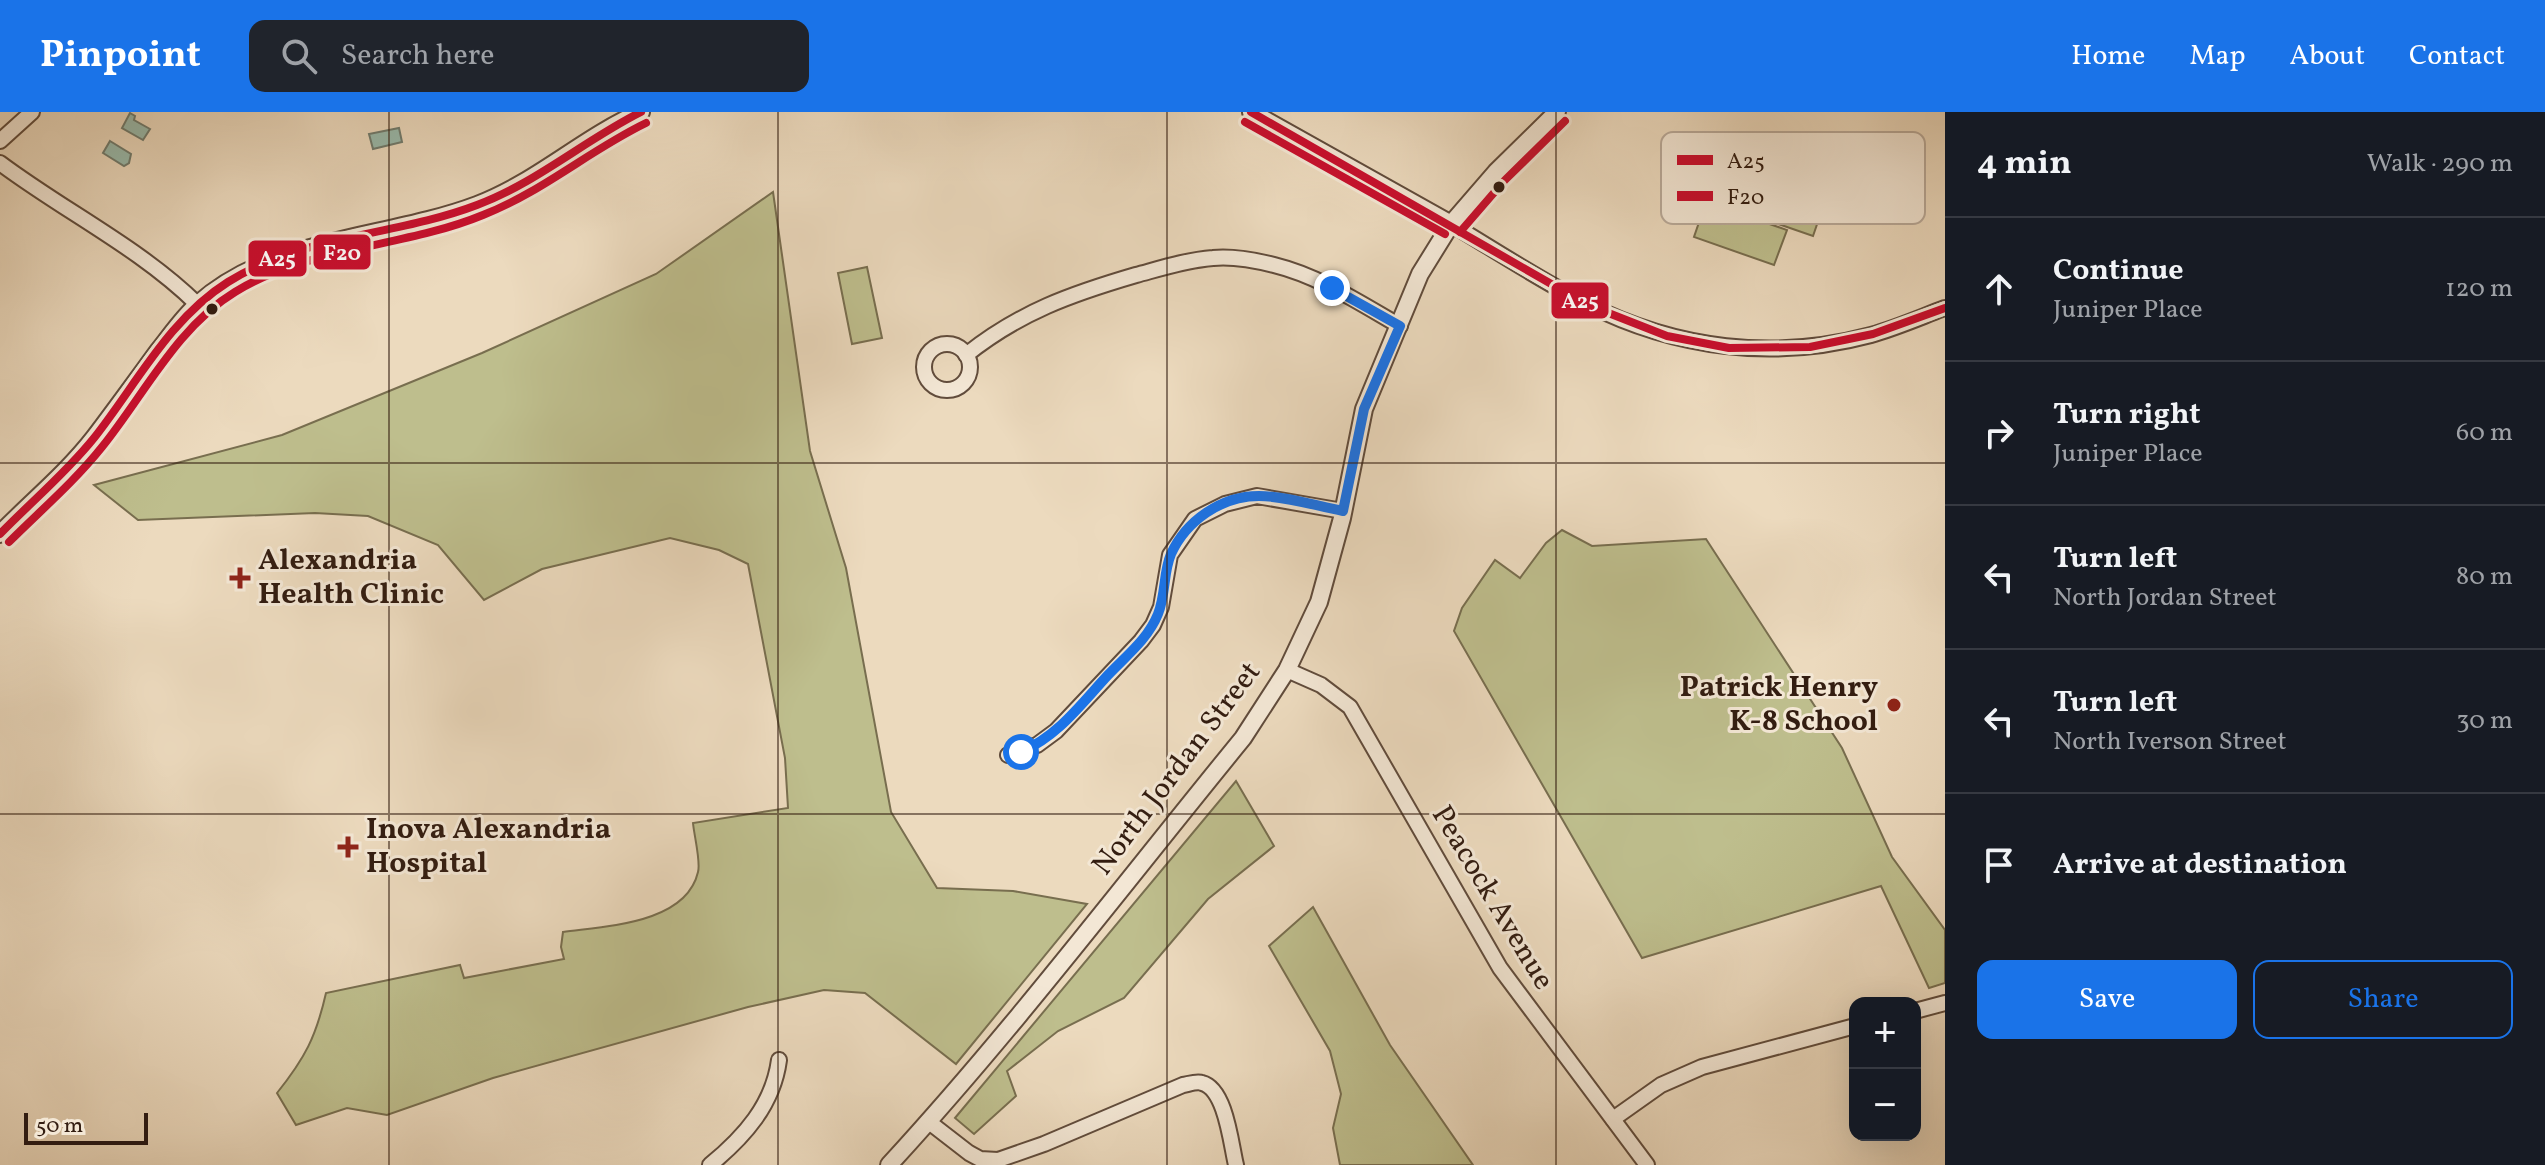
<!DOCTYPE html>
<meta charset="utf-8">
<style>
:root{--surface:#171b24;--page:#20242c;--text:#f1f3f6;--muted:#9ea1a6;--line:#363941;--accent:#1a73e8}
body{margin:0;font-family:Vollkorn,serif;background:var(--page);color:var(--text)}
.controls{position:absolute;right:24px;bottom:24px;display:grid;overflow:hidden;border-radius:16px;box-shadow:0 8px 32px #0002}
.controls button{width:72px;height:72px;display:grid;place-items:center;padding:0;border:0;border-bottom:2px solid var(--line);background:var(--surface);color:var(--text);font:40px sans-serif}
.scale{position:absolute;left:24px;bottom:20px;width:124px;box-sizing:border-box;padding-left:8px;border:4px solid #331d11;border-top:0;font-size:22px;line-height:28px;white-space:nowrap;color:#331d11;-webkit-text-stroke:6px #f3e7d5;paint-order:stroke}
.stop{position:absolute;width:24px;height:24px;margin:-18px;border:6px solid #1a73e8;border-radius:50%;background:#fff}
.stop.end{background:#1a73e8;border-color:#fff;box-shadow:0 2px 8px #0008}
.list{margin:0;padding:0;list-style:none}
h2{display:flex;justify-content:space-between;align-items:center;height:104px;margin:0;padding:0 32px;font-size:34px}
h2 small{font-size:26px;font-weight:400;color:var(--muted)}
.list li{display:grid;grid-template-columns:52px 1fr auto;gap:24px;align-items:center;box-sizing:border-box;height:144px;padding:0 32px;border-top:2px solid var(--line)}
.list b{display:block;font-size:30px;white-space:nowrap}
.list p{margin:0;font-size:26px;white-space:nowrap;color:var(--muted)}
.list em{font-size:26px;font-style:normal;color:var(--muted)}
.actions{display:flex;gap:16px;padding:24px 32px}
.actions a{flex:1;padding:18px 0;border:2px solid var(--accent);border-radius:16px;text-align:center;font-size:28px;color:var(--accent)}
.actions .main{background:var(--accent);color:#fff}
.icon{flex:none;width:44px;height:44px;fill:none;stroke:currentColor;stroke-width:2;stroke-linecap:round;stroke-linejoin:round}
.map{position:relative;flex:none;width:1945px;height:1053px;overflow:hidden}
header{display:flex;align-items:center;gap:48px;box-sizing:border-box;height:112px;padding:0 40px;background:var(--accent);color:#fff}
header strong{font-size:38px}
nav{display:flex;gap:44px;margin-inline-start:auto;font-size:28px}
.search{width:560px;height:72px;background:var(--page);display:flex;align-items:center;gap:20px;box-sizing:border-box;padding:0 28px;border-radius:16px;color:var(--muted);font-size:30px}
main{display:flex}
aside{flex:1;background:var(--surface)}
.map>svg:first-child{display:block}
.green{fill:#bebe8d;stroke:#786e4f;stroke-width:2}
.water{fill:#99bbad;stroke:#707c6f;stroke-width:2}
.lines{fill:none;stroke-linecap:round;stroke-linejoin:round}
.minor-casing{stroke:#614c3c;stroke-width:18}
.tertiary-casing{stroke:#614c3c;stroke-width:20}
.minor{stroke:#f3e7d5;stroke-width:14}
.tertiary{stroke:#f3e7d5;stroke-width:16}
.bus-1-casing{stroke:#f3e7d5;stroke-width:14}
.bus-2-casing{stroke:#f3e7d5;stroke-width:14}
.bus-1{stroke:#c8102e;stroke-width:8}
.bus-2{stroke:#c8102e;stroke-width:8}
.route{stroke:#1a73e8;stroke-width:10}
.grid{fill:none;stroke:#331d11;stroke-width:2;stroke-opacity:0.55}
.bus-dot{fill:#331d11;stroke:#f3e7d5;stroke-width:3}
.poi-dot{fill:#8f2418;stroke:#f3e7d5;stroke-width:3}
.labels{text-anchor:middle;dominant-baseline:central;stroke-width:6;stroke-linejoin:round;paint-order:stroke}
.poi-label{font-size:30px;font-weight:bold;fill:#331d11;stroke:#f3e7d5;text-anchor:start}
.street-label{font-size:30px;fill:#331d11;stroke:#f3e7d5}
.key{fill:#f3e7d5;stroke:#b9aa9a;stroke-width:2}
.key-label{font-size:22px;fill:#331d11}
.line-badge{stroke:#f3e7d5;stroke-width:3}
.badge-label{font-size:22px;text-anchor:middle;font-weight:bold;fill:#fff}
</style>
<header>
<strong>Pinpoint</strong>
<div class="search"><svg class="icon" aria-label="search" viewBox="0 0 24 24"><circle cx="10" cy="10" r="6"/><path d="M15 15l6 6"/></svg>Search here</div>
<nav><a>Home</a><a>Map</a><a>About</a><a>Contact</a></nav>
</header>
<main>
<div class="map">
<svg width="1945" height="1053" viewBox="0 0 1945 1053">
<rect width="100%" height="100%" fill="#ecdabe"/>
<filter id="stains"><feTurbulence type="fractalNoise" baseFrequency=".0025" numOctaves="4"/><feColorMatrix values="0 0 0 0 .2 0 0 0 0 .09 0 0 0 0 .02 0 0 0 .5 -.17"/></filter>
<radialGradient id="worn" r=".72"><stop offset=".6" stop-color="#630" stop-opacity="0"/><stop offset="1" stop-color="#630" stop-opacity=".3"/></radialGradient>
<g class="green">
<path d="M1744,61L1825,89L1813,124L1732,96Z"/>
<path d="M773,80L810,339L846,456L891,700L937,776L1013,779L1087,792L956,952L865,881L824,878L748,895L493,966L387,1003L347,996L296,1013L277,981C305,946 316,925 326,881L460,853L464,866L564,847L561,835L563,820C605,814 686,812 698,760C701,750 694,723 693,711L788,696L785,646L748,452L719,438L670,426L542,457L484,488L438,433L368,404L315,401L138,408L94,373L282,323L482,241L656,162Z"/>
<path d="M1706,90L1787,118L1774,153L1694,125Z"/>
<path d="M867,155L882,226L852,232L838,161Z"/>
<path d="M1562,418L1592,434L1706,427L1842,636L1892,745L1945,818V871L1929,876L1881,774L1642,846L1454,519L1462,496L1495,448L1520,466L1546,431Z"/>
<path d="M1236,669L1274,734L1208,787L1124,886L1058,919L1007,959L1016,984L974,1022L955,1006Z"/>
<path d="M1313,795L1390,933L1473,1053H1340L1333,1016L1341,982L1330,939L1269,834Z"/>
</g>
<g class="water">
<path d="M130,1L135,4L134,8L150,17L143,28L122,16Z"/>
<path d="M399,16L402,30L373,37L369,22Z"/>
<path d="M110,29L131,42L129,51L124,54L103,41Z"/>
</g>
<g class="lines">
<g class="minor-casing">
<g id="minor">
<path d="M0,29L32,0"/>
<path d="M0,51C64,99 140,136 197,192"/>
<path d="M1451,112C1496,139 1540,168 1587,192C1676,237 1774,249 1871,223C1896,216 1921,205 1945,196"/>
<circle cx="947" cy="255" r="23"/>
<path d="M966,243C1020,200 1071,182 1136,163C1162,156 1187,148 1213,146C1233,144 1254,148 1274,153C1319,164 1360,191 1400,214"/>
<path d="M1287,558L1321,573L1350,595L1500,856L1647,1053"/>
<path d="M1008,643L1037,633L1056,619L1141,529L1153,513L1161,495L1170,443L1195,407L1225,392L1257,384L1343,399"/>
<path d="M1915,899L1945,891"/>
<path d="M1613,1007L1661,973L1702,955L1855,914"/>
<path d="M929,1010L969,1041L980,1047L998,1048L1044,1032L1183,973C1189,972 1197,969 1202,971C1226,977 1231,1033 1236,1053"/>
<path d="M710,1053C744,1025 773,993 779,948"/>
</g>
</g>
<g class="tertiary-casing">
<g id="tertiary">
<path d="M1251,0L1451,112"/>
<path d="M0,422C31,390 66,362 94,326C116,297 137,268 159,238C171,223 183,205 198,192C273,125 387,127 477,93C539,69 582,26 641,0"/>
<path d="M889,1053C1014,917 1126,769 1243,626L1287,558L1319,490L1342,406L1364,297L1420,162L1451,112L1496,60L1557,0"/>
</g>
</g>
<use href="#minor" class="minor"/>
<use href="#tertiary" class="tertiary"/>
<g class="bus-1-casing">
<g id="bus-1">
<path d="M1251,0L1588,193L1667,224L1729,236L1810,235L1873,222L1945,196"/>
<path d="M0,422C31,390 66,361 94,326C136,273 169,207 228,170C302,123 396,124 477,93C536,71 585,28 641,0"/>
</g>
</g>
<g class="bus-2-casing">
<g id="bus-2">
<path d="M1245,10L1445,122"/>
<path d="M1460,120L1505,68L1565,9"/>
<path d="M9,430C40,399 74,370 102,335C144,283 177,215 235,180C310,134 403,136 483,103C542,80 590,38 646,11"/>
</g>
</g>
<use href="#bus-1" class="bus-1"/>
<use href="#bus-2" class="bus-2"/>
</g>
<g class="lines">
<path class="route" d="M1021,640C1058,624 1081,592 1108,563C1126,544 1148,527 1158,502C1166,482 1163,461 1171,442C1186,409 1221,384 1259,384C1286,384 1316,394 1343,399L1364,297L1400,214L1332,176"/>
</g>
<path class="grid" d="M389,0V1053M778,0V1053M1167,0V1053M1556,0V1053M0,351H1945M0,702H1945"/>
<g class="bus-dot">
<circle cx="1499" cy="75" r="7"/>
<circle cx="212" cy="197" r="7"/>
</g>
<g class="poi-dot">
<path d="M236 454h8v8h8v8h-8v8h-8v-8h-8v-8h8z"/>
<circle cx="1894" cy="593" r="8"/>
<path d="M344 723h8v8h8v8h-8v8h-8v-8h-8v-8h8z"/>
</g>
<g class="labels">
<g class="poi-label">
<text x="258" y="449">Alexandria<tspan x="258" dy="34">Health Clinic</tspan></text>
<text x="1878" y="576" text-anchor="end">Patrick Henry<tspan x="1878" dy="34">K-8 School</tspan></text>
<text x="366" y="718">Inova Alexandria<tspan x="366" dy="34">Hospital</tspan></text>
</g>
<g class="street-label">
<text transform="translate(1177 657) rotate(-53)">North Jordan Street</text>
<text transform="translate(1492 786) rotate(59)">Peacock Avenue</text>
</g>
</g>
<rect x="1661" y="20" width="264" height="92" rx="12" class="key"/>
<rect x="1677" y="43" width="36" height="10" fill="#c8102e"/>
<rect x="1677" y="79" width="36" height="10" fill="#c8102e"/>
<g class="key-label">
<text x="1727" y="56">A25</text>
<text x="1727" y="92">F20</text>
</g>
<g class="line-badge">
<rect x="312" y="121" width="60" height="38" rx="8" fill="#c8102e"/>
<rect x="247" y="127" width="61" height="39" rx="8" fill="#c8102e"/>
<rect x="1550" y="169" width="60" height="39" rx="8" fill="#c8102e"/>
</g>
<g class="badge-label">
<text x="342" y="148">F20</text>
<text x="277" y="154">A25</text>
<text x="1580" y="196">A25</text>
</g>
<rect width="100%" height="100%" filter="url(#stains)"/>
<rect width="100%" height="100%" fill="url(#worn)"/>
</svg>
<div class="controls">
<button>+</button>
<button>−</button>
</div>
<div class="scale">50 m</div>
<div class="stop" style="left:1021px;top:640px"></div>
<div class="stop end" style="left:1332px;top:176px"></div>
</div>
<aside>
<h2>4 min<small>Walk · 290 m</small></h2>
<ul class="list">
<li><svg class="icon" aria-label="ahead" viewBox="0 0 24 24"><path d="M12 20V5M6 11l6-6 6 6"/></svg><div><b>Continue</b><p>Juniper Place</p></div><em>120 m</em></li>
<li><svg class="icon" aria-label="right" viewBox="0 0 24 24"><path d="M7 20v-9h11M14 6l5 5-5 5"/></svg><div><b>Turn right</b><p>Juniper Place</p></div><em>60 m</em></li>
<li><svg class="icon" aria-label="left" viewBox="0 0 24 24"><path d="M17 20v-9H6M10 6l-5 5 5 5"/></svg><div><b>Turn left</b><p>North Jordan Street</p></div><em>80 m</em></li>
<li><svg class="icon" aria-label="left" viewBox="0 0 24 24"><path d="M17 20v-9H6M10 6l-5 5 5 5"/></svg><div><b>Turn left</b><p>North Iverson Street</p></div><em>30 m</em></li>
<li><svg class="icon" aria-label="arrive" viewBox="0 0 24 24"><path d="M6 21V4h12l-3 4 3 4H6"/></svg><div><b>Arrive at destination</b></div></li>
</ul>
<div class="actions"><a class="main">Save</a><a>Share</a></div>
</aside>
</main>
